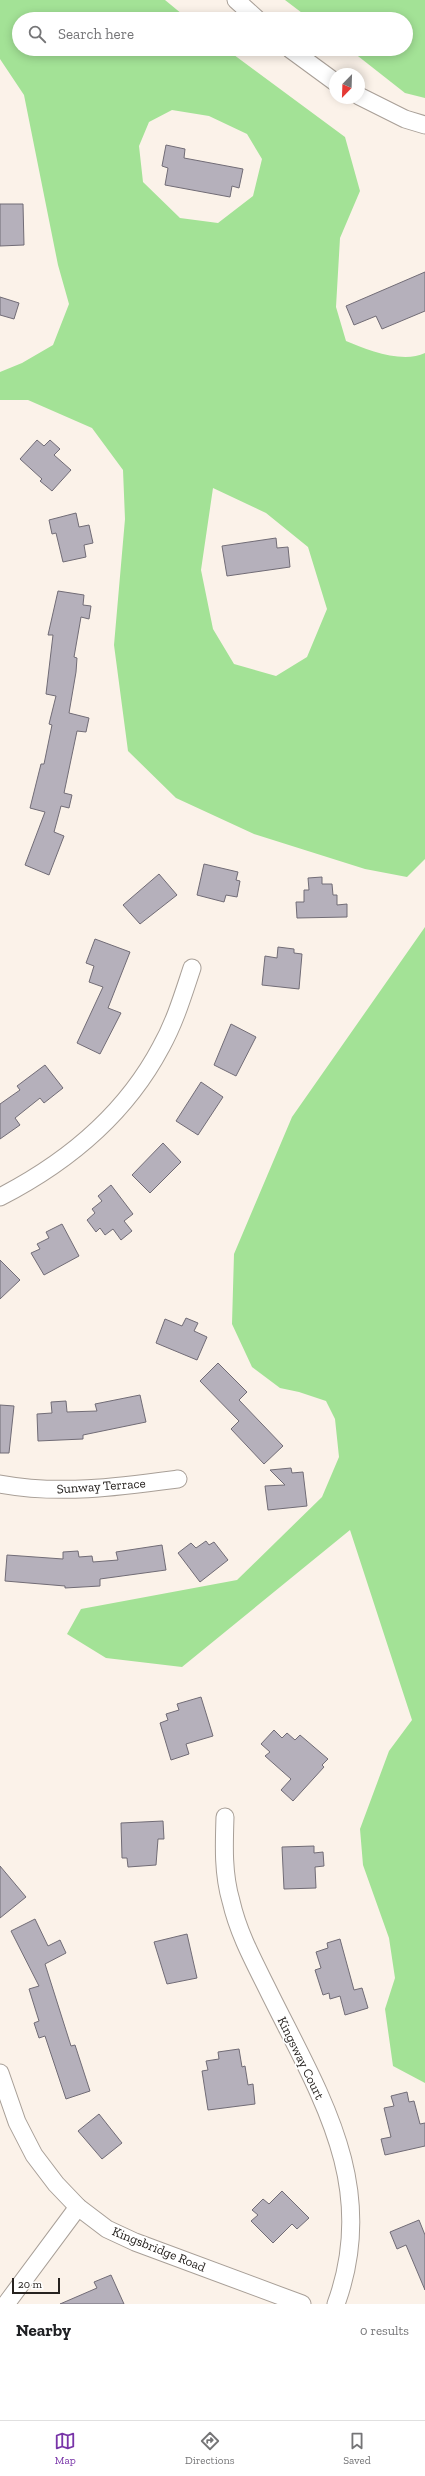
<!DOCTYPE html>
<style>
:root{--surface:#fff;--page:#f6f6f6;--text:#202124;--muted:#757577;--line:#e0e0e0;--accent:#7834a8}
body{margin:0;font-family:"Zilla Slab",serif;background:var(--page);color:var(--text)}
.compass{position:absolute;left:329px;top:68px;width:36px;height:36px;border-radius:50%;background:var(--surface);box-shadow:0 2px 10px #0003;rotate:203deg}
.scale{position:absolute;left:12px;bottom:10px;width:48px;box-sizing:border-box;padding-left:4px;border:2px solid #26221f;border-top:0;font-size:11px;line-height:14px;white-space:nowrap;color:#26221f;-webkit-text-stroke:3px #fff;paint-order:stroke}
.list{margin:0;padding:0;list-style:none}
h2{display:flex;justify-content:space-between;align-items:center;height:52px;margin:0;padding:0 16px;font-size:17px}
h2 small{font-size:13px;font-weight:400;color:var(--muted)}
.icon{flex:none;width:22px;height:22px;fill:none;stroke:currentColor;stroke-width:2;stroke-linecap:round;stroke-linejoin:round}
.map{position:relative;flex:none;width:425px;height:2304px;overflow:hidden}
.search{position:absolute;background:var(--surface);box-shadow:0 2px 10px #0003;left:12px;right:12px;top:12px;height:44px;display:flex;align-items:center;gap:10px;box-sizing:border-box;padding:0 14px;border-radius:22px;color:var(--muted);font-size:15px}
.sheet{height:116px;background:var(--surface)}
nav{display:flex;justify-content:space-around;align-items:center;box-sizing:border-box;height:56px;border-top:1px solid var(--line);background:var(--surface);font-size:11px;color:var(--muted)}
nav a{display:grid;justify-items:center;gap:2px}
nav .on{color:var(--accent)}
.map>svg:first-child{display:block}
.green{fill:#a3e296;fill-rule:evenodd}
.building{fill:#b5b0bb;stroke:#716c76}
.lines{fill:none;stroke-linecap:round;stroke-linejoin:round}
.street-casing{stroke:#a89f97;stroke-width:19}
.street{stroke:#fff;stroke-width:17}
.labels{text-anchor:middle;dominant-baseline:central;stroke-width:3.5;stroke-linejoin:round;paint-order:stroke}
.street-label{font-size:13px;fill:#26221f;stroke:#fff}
</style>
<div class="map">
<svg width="425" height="2304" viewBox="0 0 425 2304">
<rect width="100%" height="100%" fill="#fbf2e9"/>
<g class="green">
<path d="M0,0H165L188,19H19V49H226L345,137L360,191L340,238L336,307L346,341C367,350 403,364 425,353V859L407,877L365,869L254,834L176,798L128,751L114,645L125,519L123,470L92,428L28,400H0V372L22,363L53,345L69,304L58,265L24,95L0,59ZM172,110L209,116L247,134L262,159L253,196L218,223L180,218L143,182L139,146L149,122ZM213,488L266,513L308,547L327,609L307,657L276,676L234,664L213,629L201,570Z"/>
<path d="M285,0H425V98L405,93L349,49H406V19H310Z"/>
<path d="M425,927V2083L393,2066L385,2009L395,1978L389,1938L363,1865L360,1829L389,1751L412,1720L350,1530L182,1667L106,1658L67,1634L81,1609L237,1580L322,1497L339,1457L335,1419L326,1401L299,1392L280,1388L252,1367L232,1324L234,1254L292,1117Z"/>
</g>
<g class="building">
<path d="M166,145L185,149L184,158L243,169L239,188L232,186L230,197L165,185L168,168L162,166Z"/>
<path d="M0,204H23L24,245L0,246Z"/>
<path d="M425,272V311L382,329L376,316L354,325L346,306Z"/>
<path d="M0,297L19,303L14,319L0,315Z"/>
<path d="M37,440L44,446L50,440L60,449L54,455L71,470L52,491L40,481L42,479L20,459Z"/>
<path d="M76,513L79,527L89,525L93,543L84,545L86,557L63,562L56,533L52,534L49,520Z"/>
<path d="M276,538L277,548L288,547L290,567L227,576L222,546Z"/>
<path d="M58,591L84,595L83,605L91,606L89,619L81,617L74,657L77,658L76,672L69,713L89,718L86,732L77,731L64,793L72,795L69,808L61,806L54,832L64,836L49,875L25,865L45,812L30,808L41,764H44L52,725L49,724L56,696L46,694L53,635H48Z"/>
<path d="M204,864L238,872L236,880L240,881L237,897L226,895L224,902L197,895Z"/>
<path d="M159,874L177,895L140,924L123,905Z"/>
<path d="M322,877V884H332L333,895H337V905L347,904V917L297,918L296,902H304V890H309L308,878Z"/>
<path d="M95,939L130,952L108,1008L121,1013L100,1054L77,1043L103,987L89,982L94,966L86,963Z"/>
<path d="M278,947L294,949V953L302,954L299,989L262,985L265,956L277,958Z"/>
<path d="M231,1024L256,1037L236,1076L214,1065Z"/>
<path d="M45,1065L63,1088L44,1103L40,1098L15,1118L20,1125L0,1139V1104L20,1090L17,1086Z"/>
<path d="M201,1082L223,1097L198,1135L176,1121Z"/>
<path d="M163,1143L181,1162L150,1193L132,1175Z"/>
<path d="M111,1185L133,1214L124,1221L132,1231L121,1240L113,1229L105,1235L100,1228L96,1232L87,1220L95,1213L92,1209L102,1201L98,1196Z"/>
<path d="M62,1224L79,1256L44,1275L31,1253L40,1249L37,1244L49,1238L46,1232Z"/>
<path d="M0,1260L20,1280L0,1299Z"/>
<path d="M186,1318L198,1323L194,1331L207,1337L197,1360L156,1343L165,1319L182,1326Z"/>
<path d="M218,1363L247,1392L239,1400L283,1446L264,1464L231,1429L239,1421L200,1381Z"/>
<path d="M140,1395L146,1422L83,1435V1439L38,1441L37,1414L52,1413L51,1402L66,1401L67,1412L97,1411L95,1404Z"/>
<path d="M0,1405L14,1406L9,1453H0Z"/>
<path d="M291,1468L292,1473L303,1472L307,1506L268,1510L265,1486L285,1485L270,1470Z"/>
<path d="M206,1541L209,1545L214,1542L228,1560L200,1582L178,1553L191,1543L196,1548Z"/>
<path d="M162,1545L166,1570L100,1579V1586L65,1588V1586L5,1581L7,1555L63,1559V1552L78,1551L79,1557L92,1556L93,1562L118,1560L116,1552Z"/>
<path d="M201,1697L213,1736L186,1744L189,1754L171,1760L160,1723L168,1720L166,1714L179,1710L177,1704Z"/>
<path d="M274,1730L282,1738L287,1733L295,1740L300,1735L328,1759L322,1765L324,1767L293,1801L281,1790L291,1779L265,1756L270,1752L261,1744Z"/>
<path d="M163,1821L164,1839H158L156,1865L128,1867L127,1858H122L121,1823Z"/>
<path d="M314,1846V1853L323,1852L324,1866L315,1867L316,1888L284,1889L282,1847Z"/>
<path d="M0,1866L26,1897L0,1918Z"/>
<path d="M35,1919L48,1946L60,1940L66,1953L45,1964L71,2046L75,2045L90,2091L66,2099L45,2036L39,2038L34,2023L39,2021L29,1989L39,1986L11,1931Z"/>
<path d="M187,1934L197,1978L167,1984L154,1942Z"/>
<path d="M340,1939L354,1990L362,1988L368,2008L345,2015L340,1996L330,1999L329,1993L323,1995L315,1970L321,1968L316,1952L328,1948L327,1943Z"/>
<path d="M239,2049L242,2067L245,2066L248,2085L253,2084L255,2104L208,2110L202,2071L208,2070L206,2061L219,2059L218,2052Z"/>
<path d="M407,2092L409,2102L414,2101L420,2124L425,2123V2146L385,2155L381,2139L391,2137L384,2108L394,2106L391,2096Z"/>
<path d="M99,2114L122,2143L102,2159L78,2131Z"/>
<path d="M282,2191L309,2218L297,2229L292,2224L273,2243L251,2221L258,2215L252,2210L263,2199L269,2204Z"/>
<path d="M419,2220L425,2235V2290L406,2245L397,2249L390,2232Z"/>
<path d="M111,2275L124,2304H60L97,2288L94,2282Z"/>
</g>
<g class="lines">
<g class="street-casing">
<g id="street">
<path d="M236,0L257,19"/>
<path d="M290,49L335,82"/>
<path d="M359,96L405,119L425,125"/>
<path d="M0,1197C68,1162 125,1115 161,1047C175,1022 183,995 192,968"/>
<path d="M0,1484C60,1495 118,1487 178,1479"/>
<path d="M225,1817C224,1846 223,1874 231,1901C238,1932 253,1960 267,1988C318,2092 380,2184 336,2304"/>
<path d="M0,2073L17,2122L34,2155L56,2184L78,2207L107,2229L135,2242L302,2304"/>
<path d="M6,2304L78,2207"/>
</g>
</g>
<use href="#street" class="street"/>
</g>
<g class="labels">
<g class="street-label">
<text transform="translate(101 1486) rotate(-4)">Sunway Terrace</text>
<text transform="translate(301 2058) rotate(64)">Kingsway Court</text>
<text transform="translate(159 2249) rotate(22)">Kingsbridge Road</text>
</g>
</g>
</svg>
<svg class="compass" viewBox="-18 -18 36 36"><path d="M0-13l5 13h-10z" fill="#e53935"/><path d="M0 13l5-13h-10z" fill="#757577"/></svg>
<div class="scale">20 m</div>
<div class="search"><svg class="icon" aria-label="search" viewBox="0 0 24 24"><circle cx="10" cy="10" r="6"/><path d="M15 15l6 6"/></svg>Search here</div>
</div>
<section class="sheet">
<h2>Nearby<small>0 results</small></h2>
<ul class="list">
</ul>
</section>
<nav>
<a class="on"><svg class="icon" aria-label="map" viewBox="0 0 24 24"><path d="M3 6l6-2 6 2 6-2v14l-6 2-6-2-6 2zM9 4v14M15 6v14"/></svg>Map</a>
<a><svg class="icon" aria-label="directions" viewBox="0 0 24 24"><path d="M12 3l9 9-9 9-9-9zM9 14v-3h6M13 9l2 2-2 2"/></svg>Directions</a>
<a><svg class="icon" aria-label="saved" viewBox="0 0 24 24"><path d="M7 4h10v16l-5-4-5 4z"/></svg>Saved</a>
</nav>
